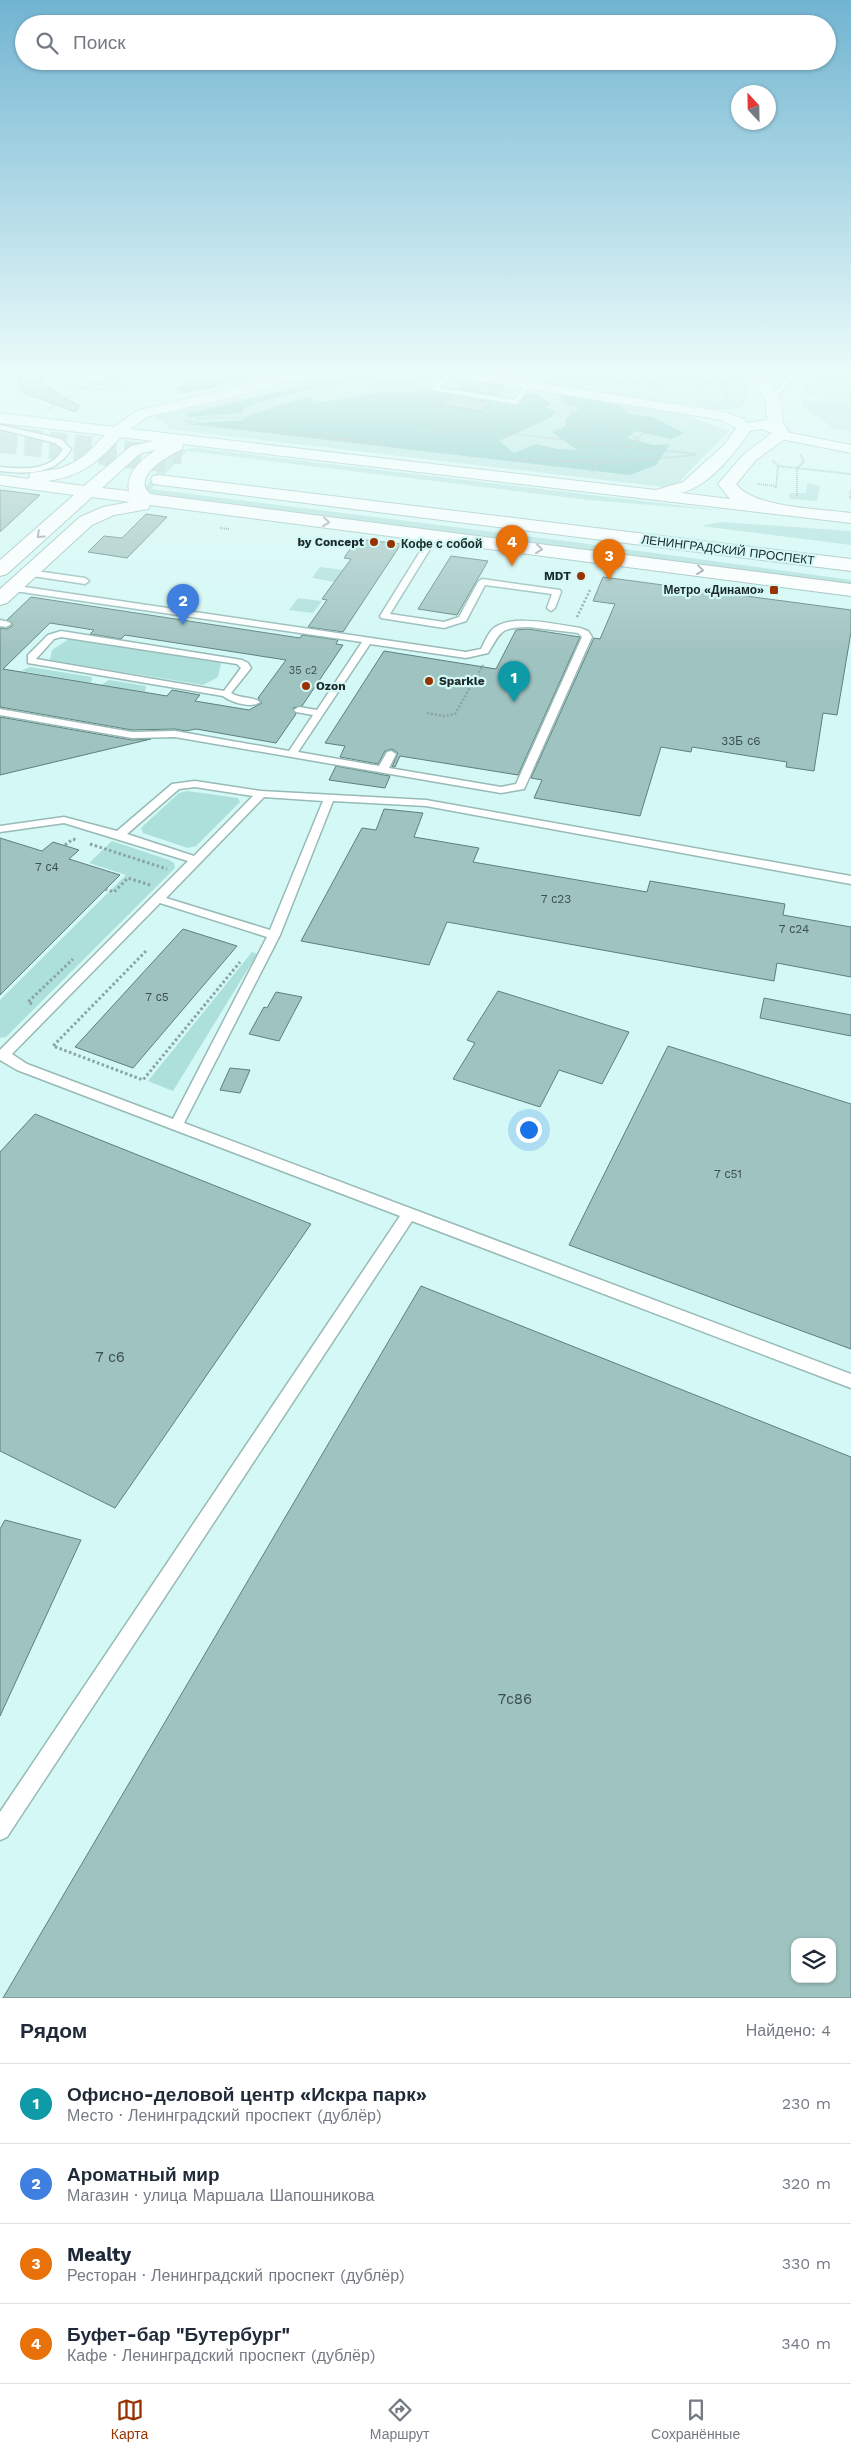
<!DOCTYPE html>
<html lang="ru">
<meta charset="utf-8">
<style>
:root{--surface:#fff;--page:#f2f2f3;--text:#1f2937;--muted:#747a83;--line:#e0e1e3;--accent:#983301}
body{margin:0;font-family:"Work Sans",sans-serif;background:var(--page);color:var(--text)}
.controls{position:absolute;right:15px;bottom:15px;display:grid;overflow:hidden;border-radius:10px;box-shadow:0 1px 4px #0004}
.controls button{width:45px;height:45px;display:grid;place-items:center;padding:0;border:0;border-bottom:1px solid var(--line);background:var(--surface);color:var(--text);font:25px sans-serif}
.compass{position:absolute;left:731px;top:85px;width:45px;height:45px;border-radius:50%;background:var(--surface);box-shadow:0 1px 4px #0004;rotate:338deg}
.you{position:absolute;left:528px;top:1129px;width:18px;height:18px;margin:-12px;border:4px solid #fff;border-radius:50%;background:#1a73e8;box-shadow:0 0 0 8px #1a73e833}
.badge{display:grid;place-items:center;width:32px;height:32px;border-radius:50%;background:var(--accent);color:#fff;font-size:16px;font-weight:700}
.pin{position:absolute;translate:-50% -41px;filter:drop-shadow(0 1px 2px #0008)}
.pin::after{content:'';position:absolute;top:26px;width:18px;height:15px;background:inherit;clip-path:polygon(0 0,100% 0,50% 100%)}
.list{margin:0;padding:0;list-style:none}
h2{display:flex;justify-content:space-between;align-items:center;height:65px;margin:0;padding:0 20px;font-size:21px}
h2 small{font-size:16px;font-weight:400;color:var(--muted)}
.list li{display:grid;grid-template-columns:32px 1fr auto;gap:15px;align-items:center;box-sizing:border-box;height:80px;padding:0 20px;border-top:1px solid var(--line)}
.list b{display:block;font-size:19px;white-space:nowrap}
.list p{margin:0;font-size:16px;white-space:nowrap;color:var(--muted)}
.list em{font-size:16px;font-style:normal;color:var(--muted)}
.icon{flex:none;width:28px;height:28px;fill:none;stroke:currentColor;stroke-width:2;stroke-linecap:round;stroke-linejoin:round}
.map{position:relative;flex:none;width:851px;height:1998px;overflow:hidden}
.search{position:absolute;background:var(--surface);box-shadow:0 1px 4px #0004;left:15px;right:15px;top:15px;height:55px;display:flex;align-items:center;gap:12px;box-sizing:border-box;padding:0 18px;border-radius:28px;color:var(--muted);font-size:19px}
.sheet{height:385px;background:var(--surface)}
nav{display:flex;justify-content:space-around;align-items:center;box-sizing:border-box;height:70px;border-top:1px solid var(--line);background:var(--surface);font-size:14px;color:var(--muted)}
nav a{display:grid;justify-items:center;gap:2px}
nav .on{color:var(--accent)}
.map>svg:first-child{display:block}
.green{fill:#addfdb}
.forest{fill:#67bab5}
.building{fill:#9fc3c0;stroke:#5e807d;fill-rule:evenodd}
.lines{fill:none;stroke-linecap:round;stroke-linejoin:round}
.secondary-tunnel{stroke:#aecfcc;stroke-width:17;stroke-dasharray:17 8;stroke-linecap:butt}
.primary-tunnel{stroke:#aecfcc;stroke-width:17;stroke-dasharray:17 8;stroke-linecap:butt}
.lane-casing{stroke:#97bab7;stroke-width:3}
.street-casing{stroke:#97bab7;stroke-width:2}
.secondary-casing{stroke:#97bab7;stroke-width:2}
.primary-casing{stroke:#97bab7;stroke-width:2}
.path-far2{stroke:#89a5a2;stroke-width:2;stroke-dasharray:1 1;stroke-linecap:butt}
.path-far1{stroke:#89a5a2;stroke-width:2.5;stroke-dasharray:2 2;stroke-linecap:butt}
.path{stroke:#89a5a2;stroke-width:3;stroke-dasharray:2.5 2.5;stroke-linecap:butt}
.lane{fill:#fff;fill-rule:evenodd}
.street{fill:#fff;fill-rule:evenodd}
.secondary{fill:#fff;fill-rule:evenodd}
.primary{fill:#fff;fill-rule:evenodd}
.oneway{stroke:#989f9e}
.poi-dot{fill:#983301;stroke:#d3f8f5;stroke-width:2}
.labels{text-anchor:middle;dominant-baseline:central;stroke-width:4.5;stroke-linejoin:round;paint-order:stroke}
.far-number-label{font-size:11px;fill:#3c504e}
.far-poi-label{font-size:12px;font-weight:bold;fill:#1b2928;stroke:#d3f8f5;text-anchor:end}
.far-street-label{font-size:12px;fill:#1b2928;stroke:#d3f8f5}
.number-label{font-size:12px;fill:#3c504e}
.near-number-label{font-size:15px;fill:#3c504e}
</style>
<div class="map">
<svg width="851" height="1998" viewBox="0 0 851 1998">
<rect width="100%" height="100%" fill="#d3f8f5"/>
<g class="green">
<path d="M106,376H134L111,386L86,387Z"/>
<path d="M308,376H749L752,377L744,405C727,416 699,403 680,404L674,411L729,431L677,484L664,487L168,429L169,425L161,420L155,419L158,416L292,386Z"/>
<path d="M811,376H851V431L835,429L800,405L802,400L821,401L823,395L803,393Z"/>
<path d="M196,448L727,511L589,500L187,451L151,489L566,541L851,580V584L168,496L148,492L145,488L170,454L186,449Z"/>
<path d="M807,483L820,486L817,501L789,499L790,493H806Z"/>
<path d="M721,522L851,531V545L701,526Z"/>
<path d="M320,567L343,570L335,582L312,578Z"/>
<path d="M298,598L322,601L313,613L289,610Z"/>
<path d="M69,639L221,663L218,677L203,685L50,660L52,650Z"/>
<path d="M30,667L92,677L91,683L21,671Z"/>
<path d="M109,680L146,686L145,692L101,685Z"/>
<path d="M187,791L238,798L240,802L196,846L188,848L143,833L141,828L179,793Z"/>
<path d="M112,841L169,860L174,863L175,868L6,1037L0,1038V1000L126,875L89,863Z"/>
<path d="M252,952L257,954L173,1091L148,1081Z"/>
</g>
<g class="forest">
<path d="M195,376H261L211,388L182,393L176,388Z"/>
<path d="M346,376H396L414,382L410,387L379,390L366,380C324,387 282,392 243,409L242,413L190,417L186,414Z"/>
<path d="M433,387L465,397L466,401C480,402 494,403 509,399C530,393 532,388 551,404L546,407L556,412L550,418L499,441L514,453L536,444L558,449L577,450L552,432L566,426L565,419L579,408L561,402V394L619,405L628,414L653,417L684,433L671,439L635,431L627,438L653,445L670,444L656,465L630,475L188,424L243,420L253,414L307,397L317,402L351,398L375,393H411Z"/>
</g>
<g class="building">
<path d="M20,376H46L41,383L79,406L76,412L24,393L19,387Z"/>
<path d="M467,380L474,382L505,387L497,395L458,389Z"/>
<path d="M451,395L491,402L483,411L441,405Z"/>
<path d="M0,490L40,495L0,532Z"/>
<path d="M146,514L167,517L127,558L88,552L104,536L122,538Z"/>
<path d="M357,539L401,544L343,632L308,627L327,600L322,599L351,559L344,558Z"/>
<path d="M451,556L488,561L457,615L418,609Z"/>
<path d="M603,577L851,610V632L837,715L823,713L814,771L786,767L787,762L692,747L691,752L661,747L640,816L534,798L542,780L531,778L594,638L600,639L615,604L593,601Z"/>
<path d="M31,597L300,638L302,635L338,640L336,644L343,645L302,706L293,708L296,714L276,743L196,729L186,731L175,729L132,730L0,707V628L7,629L12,626V623L7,620ZM50,623L94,630L90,634L121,639L125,635L286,660L258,698L262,703L249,710L195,701L200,695L172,690L167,696L3,669Z"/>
<path d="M528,629L580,637L518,775L400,756L395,767H392L398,753L392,749L385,751L378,764L340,757L345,746L325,743L384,651L496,669L516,630Z"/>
<path d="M0,717L132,740L151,739L0,775Z"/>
<path d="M336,766L390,776L385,788L329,780Z"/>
<path d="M384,809L423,813L414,837L479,848L473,862L647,892L650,881L785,904L783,915L851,927V977L777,963L774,981L447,922L429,965L301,941L362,828L376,830Z"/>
<path d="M0,838L42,851L53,842L79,850L69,859L120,875L0,995Z"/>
<path d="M183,929L237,946L133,1068L75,1047Z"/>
<path d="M498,991L629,1032L602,1084L559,1070L540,1107L453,1079L475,1043L467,1040Z"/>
<path d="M276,992L302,997L279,1041L249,1034L264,1007L267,1008Z"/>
<path d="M764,998L851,1015V1036L760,1018Z"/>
<path d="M668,1046L851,1104V1349L569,1245Z"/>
<path d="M230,1068L250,1070L240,1093L220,1090Z"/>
<path d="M35,1114L311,1224L115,1508L0,1451V1152Z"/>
<path d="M421,1286L851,1457V1998H3ZM795,1942H832V1979H795Z"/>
<path d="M5,1520L81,1540L0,1716V1529Z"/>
</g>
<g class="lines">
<path class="secondary-tunnel" d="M0,434L182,456"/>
<path class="primary-tunnel" d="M0,444L173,465"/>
<g class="lane-casing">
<g id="lane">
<path d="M443,376H449L439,388L514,400L526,383L531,384L518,403L516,404L432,390V388Z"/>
<path d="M788,376H794L775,400H771V398Z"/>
<path d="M0,425L61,439L71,449C56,475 27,474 0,471V467C23,469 50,472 63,449L55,443L0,429Z"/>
<path d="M431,534L438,536L390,614L444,622L459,617L478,582L482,579L560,590L561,592L555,608L551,611L547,608L552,594L485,585L466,621L444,628L381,618L380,616Z"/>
<path d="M29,570L85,578L89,581L85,584L26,575V571Z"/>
<path d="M11,585L466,652L481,649C484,643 487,636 491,631C507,612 558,625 580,628L588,631L592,637L525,787L524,789L501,793L175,737L132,738L0,715V709L132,732L175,731L289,751L313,715L296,712L294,710L299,707L317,710L362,642L8,590V586ZM528,627L578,633L582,637L516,784L501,787L389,768L396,754L391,751L387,752L379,766L298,752L370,644L466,658L488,653C502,630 500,628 528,627Z"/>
<path d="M0,620L9,622L11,624L6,627L0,626Z"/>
<path d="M61,631L242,660L248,663L251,668L231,693C240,699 252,696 260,702C251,709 231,702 223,696L28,663V655L48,635ZM61,637L237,664L241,668L224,691L36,659L54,639Z"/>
<path d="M195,781L261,791L426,800L851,876V884L426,806L333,801L280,935L184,1123L851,1374V1388L412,1221L7,1837L0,1840V1812L400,1216L17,1070L0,1060V1050L188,861L64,823L0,832V826L64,817L117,831L172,784ZM195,787L253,796L194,856L127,834L179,789ZM264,797L323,801L270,930L166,898ZM160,903L267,937L173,1119L27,1064L12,1054Z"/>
</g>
</g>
<g class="street-casing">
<g id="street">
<path d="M277,376H306L305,379L282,383L276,379Z"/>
<path d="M468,376H496L725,412L744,419L750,428L743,432L722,420L474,380Z"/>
<path d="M781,431L851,445V453L776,438L774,435L776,432Z"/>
</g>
</g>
<g class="secondary-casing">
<path id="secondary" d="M275,376H296L294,379L245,394L147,417L130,429L656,490L683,482L725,444L739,424L767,420L765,399L754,381L756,378H766L781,399L783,422L789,433L782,441L756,460L736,484C753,508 822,509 851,513V523L183,444L182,449C168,456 131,476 150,494L851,584V596L150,505L148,509L114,515L92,525L7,603L0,605V589L80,517L103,507L130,502L92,497L7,574L0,576V560L74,495L0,485V475L29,479L30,473L58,469L71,464L84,456L105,435L0,423V413L114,427L136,411L236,387ZM762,429L772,433L744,454L718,484L730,499L681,493C708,487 735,453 750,431ZM121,437L153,441L131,446L84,486L47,481C83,476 97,462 121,437ZM156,450C142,459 125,473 129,491L102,488L137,456L142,453Z"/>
</g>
<g class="primary-casing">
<path id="primary" d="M159,475L851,559V571L153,484L151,480L153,476Z"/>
</g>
<g class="path-far2">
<path d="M62,376L64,384C93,394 118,390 145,376"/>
<path d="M604,376L624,384"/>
<path d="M629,376L635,388"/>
<path d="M640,376L660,391"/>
<path d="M723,376L728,402"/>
<path d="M601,381L620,376"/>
<path d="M422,389L419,391L421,402L457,427"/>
<path d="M689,395L721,376"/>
<path d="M570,405L593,463"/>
<path d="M529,407L542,403"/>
<path d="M49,409L101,376"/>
<path d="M591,410L647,446"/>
<path d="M197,418L310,417L458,428L696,454"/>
<path d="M185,421L370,442L395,447"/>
<path d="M392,446L503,414"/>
<path d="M510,460L618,462L696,455"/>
<path d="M773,461L778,466L851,474"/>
<path d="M592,472L593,463L630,445L658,421"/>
<path d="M757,484L776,486"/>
<path d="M776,488L778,466"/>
<path d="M797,496V468L804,462L800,454"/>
<path d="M850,499L851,490"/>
<path d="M220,528L229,529"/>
</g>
<g class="path-far1">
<path d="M577,617L590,590"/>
<path d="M427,713L444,716L455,714L483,665"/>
</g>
<g class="path">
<path d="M90,844L167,869"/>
<path d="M65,845L73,839L76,840"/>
<path d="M105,889L114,892L128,878L150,885"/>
<path d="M146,951L53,1046L143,1080L240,962"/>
<path d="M32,1004L28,1002L73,959"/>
</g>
<use href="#lane" class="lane"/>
<use href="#street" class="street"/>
<use href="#secondary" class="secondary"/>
<use href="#primary" class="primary"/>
</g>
<defs><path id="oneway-chevron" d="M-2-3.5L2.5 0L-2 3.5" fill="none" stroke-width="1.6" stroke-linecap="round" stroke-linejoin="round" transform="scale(1.25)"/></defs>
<g class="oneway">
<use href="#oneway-chevron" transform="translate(326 522) rotate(7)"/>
<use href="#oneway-chevron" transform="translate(40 535) rotate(138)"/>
<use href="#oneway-chevron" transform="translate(539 549) rotate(7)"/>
<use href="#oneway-chevron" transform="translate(700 570) rotate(7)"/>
</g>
<linearGradient id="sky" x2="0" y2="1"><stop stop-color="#71b4d1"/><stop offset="0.57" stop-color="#ebfcfa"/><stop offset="1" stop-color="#ebfcfa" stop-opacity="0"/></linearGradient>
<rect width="851" height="655" fill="url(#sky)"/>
<g class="poi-dot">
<circle cx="374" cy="542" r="5"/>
<circle cx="391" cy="544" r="5"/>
<circle cx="581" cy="576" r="5"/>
<rect x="769" y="585" width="10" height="10" rx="2.5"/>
<circle cx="429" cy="681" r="5"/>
<circle cx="306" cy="686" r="5"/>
</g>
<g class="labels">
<g class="far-number-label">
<text x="303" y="670">35 с2</text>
</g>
<g class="far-poi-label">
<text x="364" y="542">by Concept</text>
<text x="401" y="544" text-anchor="start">Кофе с собой</text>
<text x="571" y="576">MDT</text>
<text x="764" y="590">Метро «Динамо»</text>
<text x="439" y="681" text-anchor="start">Sparkle</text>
<text x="316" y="686" text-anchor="start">Ozon</text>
</g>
<g class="far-street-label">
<text transform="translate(728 550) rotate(7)">ЛЕНИНГРАДСКИЙ ПРОСПЕКТ</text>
</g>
<g class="number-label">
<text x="741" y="741">33Б с6</text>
<text x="47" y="867">7 с4</text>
<text x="556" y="899">7 с23</text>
<text x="794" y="929">7 с24</text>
<text x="157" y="997">7 с5</text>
<text x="728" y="1174">7 с51</text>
</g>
<g class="near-number-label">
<text x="110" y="1357">7 с6</text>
<text x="515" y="1699">7с86</text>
</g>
</g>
</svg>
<div class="controls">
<button><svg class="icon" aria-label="layers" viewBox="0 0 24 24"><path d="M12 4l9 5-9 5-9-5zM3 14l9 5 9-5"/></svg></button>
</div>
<svg class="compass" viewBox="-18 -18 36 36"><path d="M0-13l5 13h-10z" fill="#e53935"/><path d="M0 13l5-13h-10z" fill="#747a83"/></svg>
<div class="you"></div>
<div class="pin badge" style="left:514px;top:702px;background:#0f9aa8">1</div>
<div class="pin badge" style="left:183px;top:625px;background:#3f7fe0">2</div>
<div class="pin badge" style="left:609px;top:580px;background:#e8710a">3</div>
<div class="pin badge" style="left:512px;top:566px;background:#e8710a">4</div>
<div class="search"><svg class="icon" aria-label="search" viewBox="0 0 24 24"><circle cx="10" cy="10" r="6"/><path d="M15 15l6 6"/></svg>Поиск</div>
</div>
<section class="sheet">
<h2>Рядом<small>Найдено: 4</small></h2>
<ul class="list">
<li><span class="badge" style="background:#0f9aa8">1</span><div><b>Офисно-деловой центр «Искра парк»</b><p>Место · Ленинградский проспект (дублёр)</p></div><em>230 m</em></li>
<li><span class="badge" style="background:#3f7fe0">2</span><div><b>Ароматный мир</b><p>Магазин · улица Маршала Шапошникова</p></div><em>320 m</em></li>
<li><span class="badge" style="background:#e8710a">3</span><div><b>Mealty</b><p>Ресторан · Ленинградский проспект (дублёр)</p></div><em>330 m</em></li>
<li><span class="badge" style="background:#e8710a">4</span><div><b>Буфет-бар &quot;Бутербург&quot;</b><p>Кафе · Ленинградский проспект (дублёр)</p></div><em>340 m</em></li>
</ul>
</section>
<nav>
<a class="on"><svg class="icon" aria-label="map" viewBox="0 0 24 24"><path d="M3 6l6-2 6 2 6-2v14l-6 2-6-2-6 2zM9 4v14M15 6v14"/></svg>Карта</a>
<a><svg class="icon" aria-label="directions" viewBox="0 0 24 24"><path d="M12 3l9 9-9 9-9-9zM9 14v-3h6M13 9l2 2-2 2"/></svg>Маршрут</a>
<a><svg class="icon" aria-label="saved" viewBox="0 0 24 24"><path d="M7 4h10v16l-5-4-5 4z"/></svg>Сохранённые</a>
</nav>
